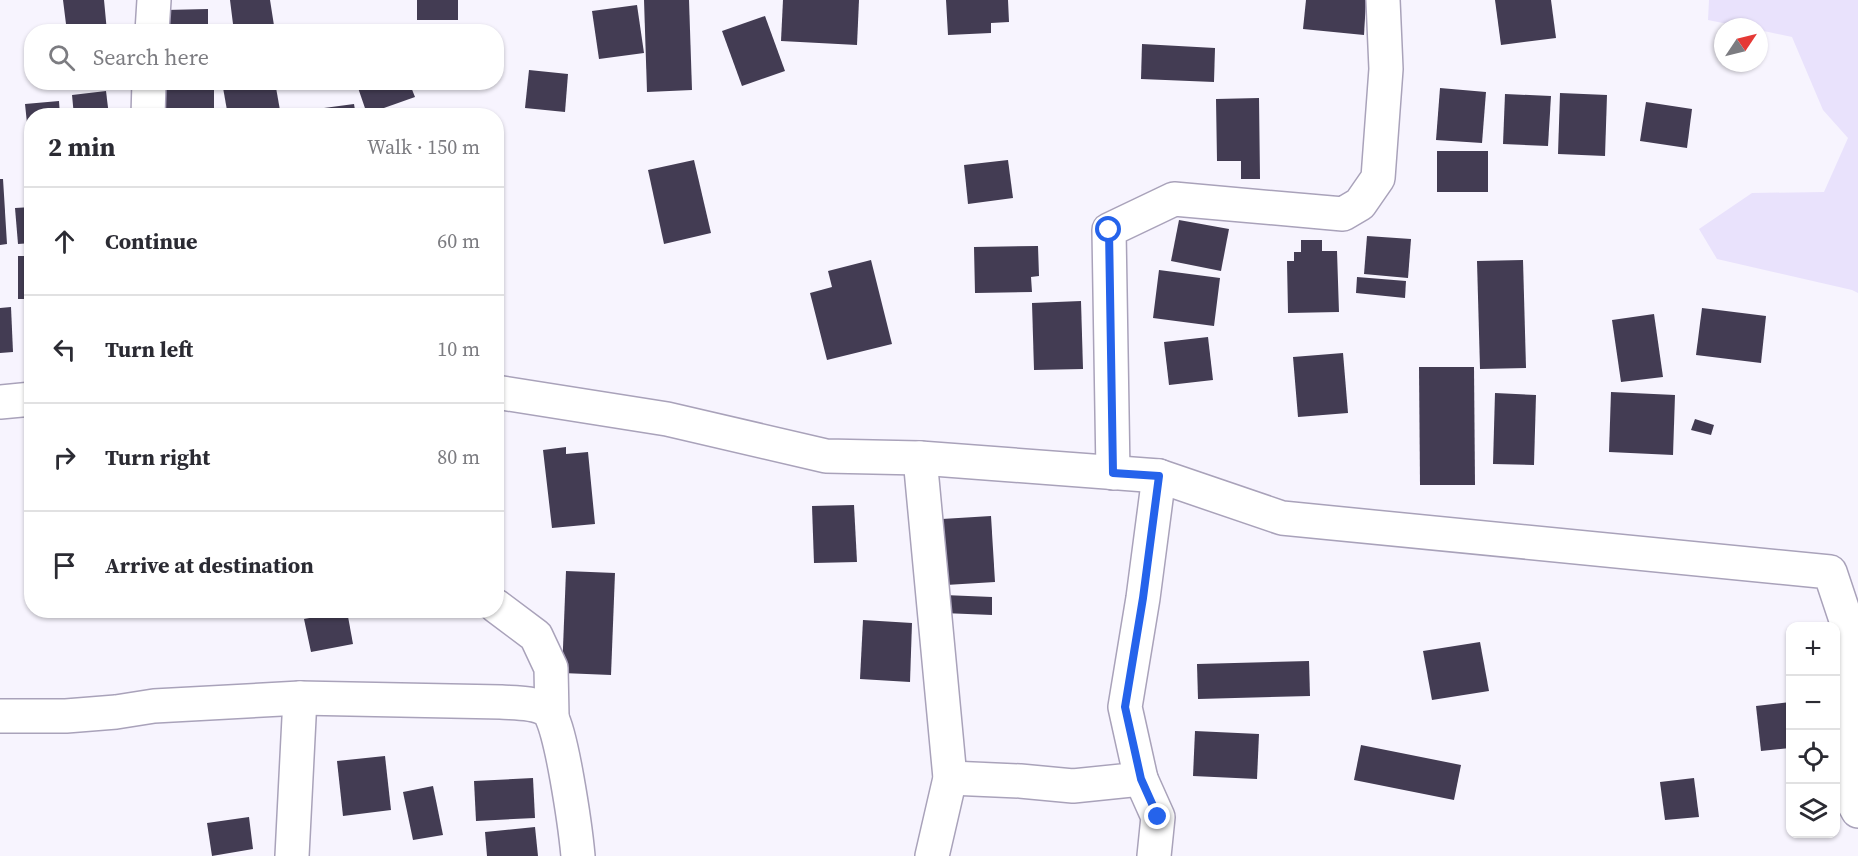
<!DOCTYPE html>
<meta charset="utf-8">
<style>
:root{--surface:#fff;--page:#f7f7f7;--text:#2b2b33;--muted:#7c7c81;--line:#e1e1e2}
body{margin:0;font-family:"Source Serif 4",serif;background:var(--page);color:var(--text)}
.controls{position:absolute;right:18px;bottom:18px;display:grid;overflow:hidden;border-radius:12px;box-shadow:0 2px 4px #0004}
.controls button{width:54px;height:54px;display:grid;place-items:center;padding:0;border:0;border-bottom:2px solid var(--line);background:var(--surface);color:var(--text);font:30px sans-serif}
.compass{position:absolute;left:1714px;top:18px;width:54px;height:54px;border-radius:50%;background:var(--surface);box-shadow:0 2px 4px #0004;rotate:55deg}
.stop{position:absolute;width:18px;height:18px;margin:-14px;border:4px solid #2563eb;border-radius:50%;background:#fff}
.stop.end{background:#2563eb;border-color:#fff;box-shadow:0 2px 6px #0008}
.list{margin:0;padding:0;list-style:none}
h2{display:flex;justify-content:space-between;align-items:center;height:78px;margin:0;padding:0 24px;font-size:26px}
h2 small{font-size:20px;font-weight:400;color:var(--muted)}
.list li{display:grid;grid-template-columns:39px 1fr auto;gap:18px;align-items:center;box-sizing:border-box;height:108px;padding:0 24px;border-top:2px solid var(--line)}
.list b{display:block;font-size:22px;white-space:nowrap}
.list em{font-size:20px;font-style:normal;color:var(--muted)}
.icon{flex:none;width:33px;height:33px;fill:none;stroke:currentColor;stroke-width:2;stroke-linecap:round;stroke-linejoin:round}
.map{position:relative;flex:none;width:1858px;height:856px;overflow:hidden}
.search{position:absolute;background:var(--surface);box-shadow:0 2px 4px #0004;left:24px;top:24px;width:480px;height:66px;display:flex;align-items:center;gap:15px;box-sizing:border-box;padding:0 21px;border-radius:24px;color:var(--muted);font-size:22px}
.panel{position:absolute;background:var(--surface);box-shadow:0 2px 4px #0004;left:24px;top:108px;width:480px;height:510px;border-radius:24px}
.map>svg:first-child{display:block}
.green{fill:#e9e2fc}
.building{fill:#433c53}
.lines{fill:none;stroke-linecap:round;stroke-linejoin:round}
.street-casing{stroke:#a9a2ba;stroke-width:36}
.street{stroke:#fff;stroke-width:33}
.route{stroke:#2563eb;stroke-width:8}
</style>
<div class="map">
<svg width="1858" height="856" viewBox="0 0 1858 856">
<rect width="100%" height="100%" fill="#f7f4fe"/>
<path class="green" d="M1709,0H1858V293L1852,290L1717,259L1699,229L1752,193L1824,192L1848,138L1823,110L1792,37L1759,30V27H1743L1708,20Z"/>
<g class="building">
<path d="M63,0H104L107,32H67Z"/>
<path d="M230,0H270L275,32H234Z"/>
<rect x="417" y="0" width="41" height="20"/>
<path d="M644,0H689L692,90L647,92Z"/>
<path d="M783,0H859L857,45L781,41Z"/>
<path d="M946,0H1008L1009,22L991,23V33L948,35Z"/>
<path d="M1306,0H1366L1364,35L1303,29Z"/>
<path d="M1495,0H1551L1556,38L1501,45Z"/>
<path d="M637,5L644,53L599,59L592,11Z"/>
<path d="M208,9V32H166V10Z"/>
<path d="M765,16L785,71L742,86L722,31Z"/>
<path d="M1142,44L1215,48L1214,82L1141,79Z"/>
<path d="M529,70L568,74L565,112L525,108Z"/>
<rect x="156" y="82" width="58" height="34"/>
<path d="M222,82H275L281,116H228Z"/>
<path d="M356,82H409L415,97L367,114Z"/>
<path d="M1440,88L1486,92L1482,143L1436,140Z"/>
<path d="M106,91L109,116H74L72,95Z"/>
<path d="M1560,93L1607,95L1605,156L1558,154Z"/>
<path d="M1505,94L1551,96L1548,146L1503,144Z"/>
<path d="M1259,98L1260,179H1241V161H1217L1216,99Z"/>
<path d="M59,101L60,116H32L30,152L25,104Z"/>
<path d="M1646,102L1692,109L1687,148L1640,141Z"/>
<path d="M354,104L356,116H310L309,110Z"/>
<rect x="1437" y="151" width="51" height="41"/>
<path d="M694,160L711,233L664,244L648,170Z"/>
<path d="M1008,160L1013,198L968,204L964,165Z"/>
<path d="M0,179H3L7,244L0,245Z"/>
<path d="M32,207V243L18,244L15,208Z"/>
<path d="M1179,220L1229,229L1221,271L1171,261Z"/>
<path d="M1367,236L1411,239L1408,278L1364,274Z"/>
<path d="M1301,240H1322V251H1337L1339,312L1288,313L1287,261H1294V252H1301Z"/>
<path d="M1038,246L1039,276L1031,277L1032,292L975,293L974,247Z"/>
<rect x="18" y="256" width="14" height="43"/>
<path d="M871,260L892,344L827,360L810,293L832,287L828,271Z"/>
<path d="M1523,260L1526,368L1480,369L1477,261Z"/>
<path d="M1159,270L1220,278L1214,326L1153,318Z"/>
<path d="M1357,277L1406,281L1405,298L1356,293Z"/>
<path d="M1081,301L1083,369L1034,370L1032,303Z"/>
<path d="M26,306H32V354H27Z"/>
<path d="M11,307L13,352L0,353V308Z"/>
<path d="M1702,308L1766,316L1761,363L1696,355Z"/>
<path d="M1654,314L1663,377L1621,382L1612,320Z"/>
<path d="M1208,337L1213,380L1169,385L1164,342Z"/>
<path d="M1343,353L1348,413L1298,417L1293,357Z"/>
<path d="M1419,367H1474L1475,485H1420Z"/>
<path d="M1611,392L1675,395L1673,455L1609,452Z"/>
<path d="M1495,393L1536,395L1534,465L1493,464Z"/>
<path d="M1695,419L1714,425L1711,435L1691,430Z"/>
<path d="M566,447V454L588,452L595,524L552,528L543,450Z"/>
<path d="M854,505L857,562L814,563L812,506Z"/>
<path d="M991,516L995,582L946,585L942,519Z"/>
<path d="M566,571L615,573L611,675L562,673Z"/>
<path d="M944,595L992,597V615L943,613Z"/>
<path d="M347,611L353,644L311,652L304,619Z"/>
<path d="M863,620L912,623L910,682L860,679Z"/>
<path d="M1480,642L1489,691L1432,700L1423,651Z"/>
<path d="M1309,661L1310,696L1198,699L1197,664Z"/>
<path d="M1790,702V748L1761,751L1756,706Z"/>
<path d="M1195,731L1259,734L1257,779L1193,776Z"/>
<path d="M1361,745L1461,765L1454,800L1354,780Z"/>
<path d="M385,756L391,810L343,816L337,761Z"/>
<path d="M533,778L535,818L476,821L474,781Z"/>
<path d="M1694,778L1699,817L1665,820L1660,782Z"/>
<path d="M433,786L443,835L413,840L403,792Z"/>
<path d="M249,817L253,849L212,856L207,823Z"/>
<path d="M535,827L538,856H487L485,832Z"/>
</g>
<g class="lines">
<g class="street-casing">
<g id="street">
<path d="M152,32L154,0"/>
<path d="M148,116L149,82"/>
<path d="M496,392L667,419L826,456L920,458L1159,476L1282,518L1830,572L1849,629L1848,767L1852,800L1858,811"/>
<path d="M0,402L32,399"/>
<path d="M920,458L950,778L932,856"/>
<path d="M1113,473L1109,230L1174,199L1343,214L1360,204L1378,178L1386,69L1383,0"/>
<path d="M496,606L536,636L551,668L552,716"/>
<path d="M0,716H66L116,712L154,706L300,698L501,702C514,703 535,702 547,710C561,720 576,834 578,856"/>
<path d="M950,778L1020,781L1073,786L1141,779L1125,707L1143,598L1159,476"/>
<path d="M1141,779L1158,817L1154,856"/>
<path d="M292,856L300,698"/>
</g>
</g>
<use href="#street" class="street"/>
</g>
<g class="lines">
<path class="route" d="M1109,230L1113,473L1159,476L1143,598L1125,707L1141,779L1158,817"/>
</g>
</svg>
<div class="controls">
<button>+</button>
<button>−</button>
<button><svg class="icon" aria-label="locate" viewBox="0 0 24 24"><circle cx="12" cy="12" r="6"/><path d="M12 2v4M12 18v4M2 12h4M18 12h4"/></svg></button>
<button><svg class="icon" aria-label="layers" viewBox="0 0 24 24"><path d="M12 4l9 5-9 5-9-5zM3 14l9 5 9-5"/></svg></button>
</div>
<svg class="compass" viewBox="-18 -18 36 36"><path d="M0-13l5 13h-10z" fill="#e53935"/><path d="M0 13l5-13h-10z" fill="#7c7c81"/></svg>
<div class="stop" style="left:1109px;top:230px"></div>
<div class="stop end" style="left:1158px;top:817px"></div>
<div class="search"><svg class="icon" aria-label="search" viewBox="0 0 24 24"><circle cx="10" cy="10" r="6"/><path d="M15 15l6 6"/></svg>Search here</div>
<section class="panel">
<h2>2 min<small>Walk · 150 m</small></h2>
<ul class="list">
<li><svg class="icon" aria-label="ahead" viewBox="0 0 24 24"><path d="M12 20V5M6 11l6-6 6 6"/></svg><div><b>Continue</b></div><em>60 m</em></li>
<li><svg class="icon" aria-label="left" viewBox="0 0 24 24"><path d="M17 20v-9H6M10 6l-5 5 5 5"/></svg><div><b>Turn left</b></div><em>10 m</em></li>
<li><svg class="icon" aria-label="right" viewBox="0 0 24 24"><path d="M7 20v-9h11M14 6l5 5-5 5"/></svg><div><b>Turn right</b></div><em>80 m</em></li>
<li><svg class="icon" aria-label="arrive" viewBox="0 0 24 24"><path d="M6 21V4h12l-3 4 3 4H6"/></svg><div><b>Arrive at destination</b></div></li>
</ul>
</section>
</div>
